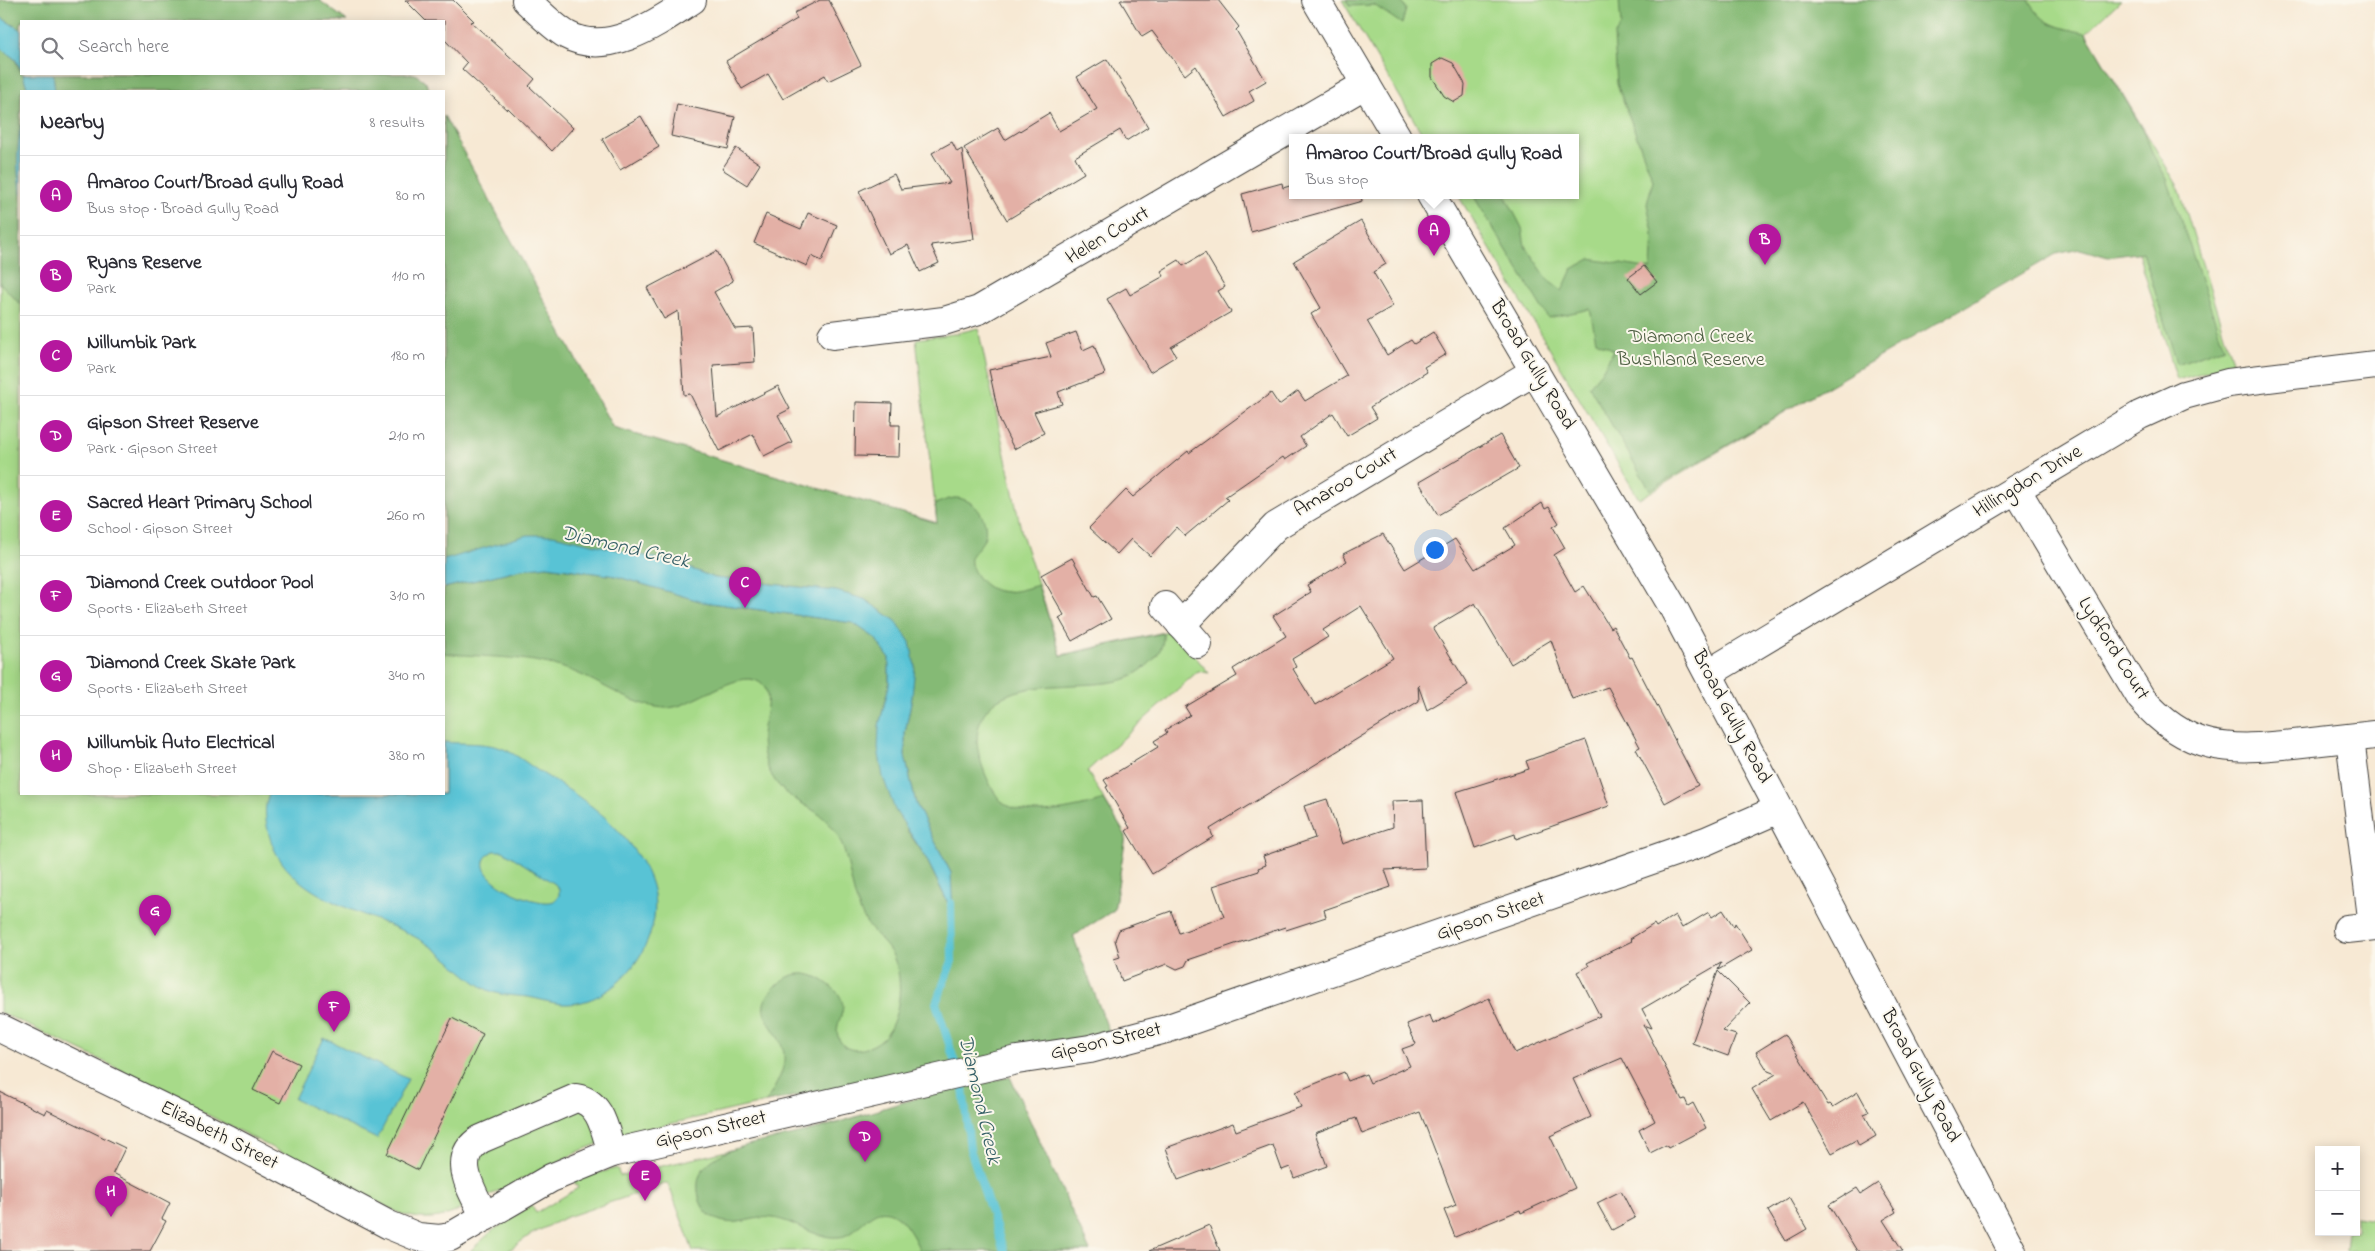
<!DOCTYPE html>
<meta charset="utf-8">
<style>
:root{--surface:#fff;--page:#f2f2f3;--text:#2b2b33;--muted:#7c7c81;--line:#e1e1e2;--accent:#b5179e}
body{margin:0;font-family:"Indie Flower",sans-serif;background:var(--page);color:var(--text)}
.controls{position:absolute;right:15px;bottom:15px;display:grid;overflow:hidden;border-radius:0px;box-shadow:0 2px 12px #0003}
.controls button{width:45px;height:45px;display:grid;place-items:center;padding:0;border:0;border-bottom:1px solid var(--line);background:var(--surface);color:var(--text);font:25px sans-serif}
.you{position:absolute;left:1434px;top:549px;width:18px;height:18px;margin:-12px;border:4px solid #fff;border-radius:50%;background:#1a73e8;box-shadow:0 0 0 8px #1a73e833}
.badge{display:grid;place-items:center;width:32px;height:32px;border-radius:50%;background:var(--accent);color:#fff;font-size:16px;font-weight:700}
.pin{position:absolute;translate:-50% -41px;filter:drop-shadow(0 1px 2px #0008)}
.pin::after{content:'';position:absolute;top:26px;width:18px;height:15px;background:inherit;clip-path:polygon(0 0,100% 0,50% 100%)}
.popup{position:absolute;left:1289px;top:134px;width:290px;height:65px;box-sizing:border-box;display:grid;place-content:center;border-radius:0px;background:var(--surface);filter:drop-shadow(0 1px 4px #0005);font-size:16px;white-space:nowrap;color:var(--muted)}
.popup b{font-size:19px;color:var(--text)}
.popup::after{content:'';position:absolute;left:50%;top:100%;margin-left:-10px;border:10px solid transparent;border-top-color:var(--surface)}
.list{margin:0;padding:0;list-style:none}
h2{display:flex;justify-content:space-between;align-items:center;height:65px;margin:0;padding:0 20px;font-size:21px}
h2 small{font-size:16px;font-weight:400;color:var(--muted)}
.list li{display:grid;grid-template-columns:32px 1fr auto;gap:15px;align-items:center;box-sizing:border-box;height:80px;padding:0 20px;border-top:1px solid var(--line)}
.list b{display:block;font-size:19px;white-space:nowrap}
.list p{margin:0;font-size:16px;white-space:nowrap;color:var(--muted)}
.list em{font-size:16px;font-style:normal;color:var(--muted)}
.icon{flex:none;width:28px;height:28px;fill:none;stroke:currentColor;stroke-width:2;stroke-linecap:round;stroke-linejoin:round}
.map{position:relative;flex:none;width:2375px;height:1251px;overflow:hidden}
.search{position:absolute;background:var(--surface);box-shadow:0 2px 12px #0003;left:20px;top:20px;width:425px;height:55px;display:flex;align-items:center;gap:12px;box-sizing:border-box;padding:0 18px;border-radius:0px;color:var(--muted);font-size:19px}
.panel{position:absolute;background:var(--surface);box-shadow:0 2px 12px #0003;left:20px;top:90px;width:425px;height:705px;border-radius:0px}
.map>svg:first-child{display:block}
.green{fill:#a7da89;stroke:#627b52}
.forest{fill:#85ba75;stroke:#506b48}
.water{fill:#59c3d5;stroke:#3a7078;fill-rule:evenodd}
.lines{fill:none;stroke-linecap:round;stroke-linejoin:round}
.stream{stroke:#59c3d5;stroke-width:8}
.building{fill:#e3b0a6;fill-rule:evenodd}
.minor-casing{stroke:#3d3b38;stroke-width:30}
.minor{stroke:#fff;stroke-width:28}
.labels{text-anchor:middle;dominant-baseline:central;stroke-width:4;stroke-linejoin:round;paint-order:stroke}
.street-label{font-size:20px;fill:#1c1c1c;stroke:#fbf7ec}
.park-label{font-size:20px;fill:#4d5e42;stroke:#fbf7ec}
.water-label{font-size:21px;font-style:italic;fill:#345f66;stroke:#fbf7ec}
</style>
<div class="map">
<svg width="2375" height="1251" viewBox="0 0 2375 1251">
<rect width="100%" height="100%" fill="#fbf7ec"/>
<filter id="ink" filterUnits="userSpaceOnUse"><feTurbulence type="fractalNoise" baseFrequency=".02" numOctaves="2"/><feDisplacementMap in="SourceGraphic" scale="10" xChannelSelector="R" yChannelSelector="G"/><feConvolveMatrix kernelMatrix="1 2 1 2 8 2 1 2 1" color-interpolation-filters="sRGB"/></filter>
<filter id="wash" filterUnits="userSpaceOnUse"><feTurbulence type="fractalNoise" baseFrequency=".0096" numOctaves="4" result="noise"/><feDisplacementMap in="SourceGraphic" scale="20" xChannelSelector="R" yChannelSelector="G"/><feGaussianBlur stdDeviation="1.12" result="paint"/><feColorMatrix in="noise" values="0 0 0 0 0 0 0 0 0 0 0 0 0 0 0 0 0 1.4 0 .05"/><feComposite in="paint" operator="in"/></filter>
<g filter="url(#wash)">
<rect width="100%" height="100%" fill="#f7e9d4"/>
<g class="green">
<path d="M0,0H319L347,21H21V74H415L425,81L430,91H21V794H444V116L613,428L937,523L916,339L954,334L978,328L1022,534L1061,655L1173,630L1209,673L1198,671L1087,771L1126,836L1114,910L1073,936L1109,1032L771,1101L621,1135L582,1150L453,1213C435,1220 418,1220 399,1213L105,1062L0,1012Z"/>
<path d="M1342,0H2121L2086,33L2179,188L2233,364L2177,380L2125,209L1639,499L1458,195H1575V137H1424Z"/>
<path d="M1010,1077L1090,1251H693L668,1183L564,1218L530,1235L508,1251H470L492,1231L531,1205L536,1213L578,1188L573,1180L617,1168L620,1176L803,1133L907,1101Z"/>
<path d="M2356,1217L2375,1220V1251H2345L2347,1232H2356Z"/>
</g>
<g class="forest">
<path d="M0,0H319L347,21H21V30L0,17Z"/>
<path d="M1346,0H1401L1406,9L1402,24L1374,5L1349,6Z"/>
<path d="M1619,0H2029C2043,26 2058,27 2086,33L2145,133L2152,153L2167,179L2224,347L2177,364L2143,252L2108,257L2080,249L2056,254L1650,490L1589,386L1601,372L1614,350L1596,341L1590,309L1548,318L1473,195H1505L1522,228L1525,246L1549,281L1562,291L1572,269L1590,259L1651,269L1653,232L1647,204L1653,180L1617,84L1614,35L1621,25Z"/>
<path d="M0,48L15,59L21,74H23L28,91H21C21,125 14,161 21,194V305L0,283Z"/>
<path d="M53,74H415L425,81L430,91H55Z"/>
<path d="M444,116L613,428L937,523L935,504C941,502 947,499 954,498C972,497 989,517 985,535C984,544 975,549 971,558C970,565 973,570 977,576C994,599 1015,592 1038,585L1061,656L1163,633C1164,644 1160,652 1153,660C1145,668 1135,675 1125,679C1080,694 977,667 977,742C978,759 989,788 1001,801C1023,822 1078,808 1104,800L1126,836L1114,910L1073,936L1109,1032L766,1102C774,1088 786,1071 784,1054C780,1025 745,1014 777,985C784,979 791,974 800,974C808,973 818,977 825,982C862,1007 828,1019 840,1041C850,1059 880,1046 888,1032C902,1009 905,969 887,947C875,933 864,924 858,905C848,879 850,850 831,826C813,803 784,802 770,772C764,761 762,748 762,736C762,721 776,692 759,682C737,668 692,709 665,708C629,706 597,678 563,668C525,655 483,658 444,653V588L521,569L547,566L615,576L703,602L853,623L875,638L889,658V685L879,726L908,832L925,856L952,912L951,873L916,804L905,756V733L912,697L896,621L864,599L836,591L715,578L676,563L628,554L444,560Z"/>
<path d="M1010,1077L1090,1251H920C914,1237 899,1207 879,1212C873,1213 866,1220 861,1224C854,1230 848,1237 838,1237C815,1239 795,1221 773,1218C757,1215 741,1225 725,1222C711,1219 702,1211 699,1197C687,1148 762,1143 794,1135C833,1126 869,1112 907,1101C941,1091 976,1085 1010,1077Z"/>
</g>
<g class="water">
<path d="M0,17L21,30V70L15,59L0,48Z"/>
<path d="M23,74H53L55,91H28Z"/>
<path d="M21,125V194C16,172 17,147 21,125Z"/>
<path d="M527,535H553L676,563L715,578L836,591L864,599L896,621L910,642L915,666L912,697L905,733V756L916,804L951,873L953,913L925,856L895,810L883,777L878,749L879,726L889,685V658L875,638L853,623L703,602L615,576L547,566L521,569L444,588V560Z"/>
<path d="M444,742C461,744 481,742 498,747C512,751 525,762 537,770C567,789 600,808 623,836C650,869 665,899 647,942C634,973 604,1002 569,1004C556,1005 541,999 528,997C513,995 497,996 484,988C460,973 442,951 417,938C366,910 282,899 268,830C265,819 264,805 269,794H444ZM493,851H503L555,884L559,889V896C559,896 554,901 554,901C536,909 457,873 493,851Z"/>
<path d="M324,1038L408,1079L377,1139L294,1099Z"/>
</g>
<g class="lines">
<path class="stream" d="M951,903L952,961L936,1003L963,1088L970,1149L1004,1251"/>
</g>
<g id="blocks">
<g class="building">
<path d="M405,0H453L474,21L471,22L535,79L529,86L573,128L552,151L508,108L507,110L462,69L467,63L444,39V21H426Z"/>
<path d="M820,0H829L861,65L828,81L825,75L783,99L768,74L742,89L726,61L797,19L794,13Z"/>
<path d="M1120,0H1218L1239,27L1236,30L1266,81L1249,91L1254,101L1226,117L1196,66L1185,75L1152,31L1142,37Z"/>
<path d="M1442,58L1453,63L1465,84L1464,96L1454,102L1444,96L1432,77V64Z"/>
<path d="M1107,59L1148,127L1126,141L1120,130L1075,157L1084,173L1007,220L964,148L998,128L1005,140L1049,113L1059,131L1097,109L1077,77Z"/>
<path d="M677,104L735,117L728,149L671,136Z"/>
<path d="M641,116L659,147L620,170L602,139Z"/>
<path d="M952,142L957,152L962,149L974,239L931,245L939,263L920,272L908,245L889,254L859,191L894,174L901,189L950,183L932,153Z"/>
<path d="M736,148L760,164L747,185L722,169Z"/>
<path d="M1282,183L1283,188L1293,185V195H1361L1362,201L1251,232L1242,194Z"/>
<path d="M808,213L837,225L822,261L811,256L807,266L754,243L766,214L801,229Z"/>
<path d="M1361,221L1386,264L1373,272L1393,306L1367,321L1387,355L1411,340L1414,344L1433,332L1446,354L1424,367L1427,372L1370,407L1377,418L1347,436L1333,413L1300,437L1306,446L1285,460L1283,457L1225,497L1228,500L1185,536L1177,527L1150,556L1131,539L1117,554L1089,528L1126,490L1133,497L1188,451L1189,453L1271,393L1279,405L1298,391L1305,401L1347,376L1311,314L1321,308L1294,261Z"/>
<path d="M717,251L733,281L714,292L735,329L753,328L755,362L713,365L717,417L778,386L790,409L778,415L792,442L764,456L753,434L719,451L690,394L684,395L678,311L664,319L647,288Z"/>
<path d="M1205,253L1225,287L1218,291L1231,312L1171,347L1176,356L1150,372L1107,299L1126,288L1130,295L1164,276L1161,271L1179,260L1183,266Z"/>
<path d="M1644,266L1657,282L1641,294L1628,278Z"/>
<path d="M1076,332L1083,350L1094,345L1105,374L1058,392L1062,404L1034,412L1044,433L1014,449L1000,421L989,370L1051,357L1046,343Z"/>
<path d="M856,402L892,403L891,425H900L899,457L855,456Z"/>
<path d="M1500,435L1519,468L1438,515L1419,482Z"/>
<path d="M1542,503L1545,509L1549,507L1559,523L1553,527L1565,548L1554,555L1575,592L1584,586L1610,628L1613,626L1630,658L1632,657L1698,785L1665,803L1636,749L1640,747L1608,687L1572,699L1551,640L1511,664L1475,603L1433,628L1468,685L1427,710L1418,685L1419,701L1210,829L1213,837L1152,874L1126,831L1130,828L1106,787L1108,786L1104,780L1158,747L1154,741L1167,733L1165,730L1190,715L1185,707L1237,676L1233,669L1286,636L1273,616L1311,592L1307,585L1347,561L1343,554L1383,534L1405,569L1455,539L1475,569L1515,545L1505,528ZM1361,606L1393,658L1315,705L1293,669L1296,667L1292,659L1328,637L1323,630Z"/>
<path d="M1072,558L1094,597L1097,596L1111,619L1072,641L1059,618L1064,615L1041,575Z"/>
<path d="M1586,740L1609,806L1516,839L1515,834L1475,848L1456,792L1529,769L1526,761Z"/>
<path d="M1327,799L1342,844L1393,827L1392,801L1423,800L1426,868L1385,870L1391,887L1324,910L1326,917L1286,930L1285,927L1188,960L1185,966L1177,969L1167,964L1122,981L1114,959L1120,957L1115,940L1119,930L1171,911L1179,933L1224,917L1213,886L1259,871L1258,868L1266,865L1263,856L1315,838L1304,806Z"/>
<path d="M1723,910L1734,927L1735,923L1752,950L1718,970L1721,963L1642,1009L1652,1028L1644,1025L1682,1100L1685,1099L1688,1106L1693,1103L1706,1128L1668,1148L1666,1145L1650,1153L1639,1130L1655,1121L1622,1058L1573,1079L1591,1117L1550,1136L1575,1188L1521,1213L1520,1210L1455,1237L1444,1210L1456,1205L1420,1112L1362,1134L1356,1118L1315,1133L1327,1166L1294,1178L1290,1167L1282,1170L1273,1145L1178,1180L1166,1148L1233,1123L1236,1131L1301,1107L1295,1092L1344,1072L1348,1081L1366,1074L1370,1083L1410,1066L1402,1049L1416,1044L1407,1024L1430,1015L1433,1024L1489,998L1515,1053L1600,1016L1577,972L1589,966L1587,963L1632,941L1630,939L1654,924L1656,927L1675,915L1682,928L1709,912L1712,917Z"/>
<path d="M1718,971L1750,1003L1723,1031L1736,1035L1728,1056L1692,1043Z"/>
<path d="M452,1018L483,1034L418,1170L387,1154Z"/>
<path d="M1785,1034L1828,1105L1830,1104L1833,1107L1858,1092L1869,1112L1864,1114L1876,1136L1859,1146L1856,1140L1832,1153L1803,1102L1771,1121L1752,1089L1776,1074L1768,1071L1756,1052Z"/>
<path d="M272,1051L299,1064L280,1103L253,1090Z"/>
<path d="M0,1092L45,1114L47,1110L125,1148L113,1173L170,1203L162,1219L166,1221L150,1251H0Z"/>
<path d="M1878,1183L1896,1212L1883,1220L1903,1251H1857L1829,1205L1857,1188L1861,1194Z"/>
<path d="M1621,1191L1635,1218L1612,1230L1597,1203Z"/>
<path d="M1789,1198L1807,1229L1786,1241L1768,1211Z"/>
<path d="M1209,1225L1220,1251H1149Z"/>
</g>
</g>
</g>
<g filter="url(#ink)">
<use href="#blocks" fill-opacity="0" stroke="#3d3b38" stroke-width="1"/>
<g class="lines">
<g class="minor-casing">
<g id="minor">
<path d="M526,0C539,12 552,26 567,35C609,58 658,22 692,0"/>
<path d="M1316,0L1397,137"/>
<path d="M1431,195L1674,609L2012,1251"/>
<path d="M832,335L944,321L979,310L1366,84"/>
<path d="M2016,489L2141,698C2187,752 2229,751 2294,744C2321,741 2348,738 2375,735"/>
<path d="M1165,606L1198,644"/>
<path d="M1181,625L1276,526L1535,371"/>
<path d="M1709,673L2140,415L2184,395L2228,383L2375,365"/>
<path d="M2350,738L2373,926"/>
<path d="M2347,929L2375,926"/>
<path d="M0,1028L227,1139L389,1225L418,1237L440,1239L450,1237L551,1178L612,1153L1017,1060L1090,1049L1166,1029L1706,841L1779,809"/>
<path d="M485,1217C473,1192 449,1158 481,1139L576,1098C602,1102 605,1132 612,1153"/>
</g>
</g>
<use href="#minor" class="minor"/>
</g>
</g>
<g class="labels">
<g class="street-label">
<text transform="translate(1108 236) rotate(-31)">Helen Court</text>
<text transform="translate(1532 365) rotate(59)">Broad Gully Road</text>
<text transform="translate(2028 482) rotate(-31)">Hillingdon Drive</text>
<text transform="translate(1346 483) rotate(-31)">Amaroo Court</text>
<text transform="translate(2113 649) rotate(58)">Lydford Court</text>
<text transform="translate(1731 717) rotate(62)">Broad Gully Road</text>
<text transform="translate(1491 917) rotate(-19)">Gipson Street</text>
<text transform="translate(1106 1042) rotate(-13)">Gipson Street</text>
<text transform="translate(1920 1076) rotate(62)">Broad Gully Road</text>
<text transform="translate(711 1130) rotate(-13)">Gipson Street</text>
<text transform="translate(219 1136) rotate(27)">Elizabeth Street</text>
</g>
<g class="park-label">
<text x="1691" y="337">Diamond Creek<tspan x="1691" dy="23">Bushland Reserve</tspan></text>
</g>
<g class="water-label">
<text transform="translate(625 548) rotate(13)">Diamond Creek</text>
<text transform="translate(979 1100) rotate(77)">Diamond Creek</text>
</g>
</g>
</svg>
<div class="controls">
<button>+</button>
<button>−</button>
</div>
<div class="you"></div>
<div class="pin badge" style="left:1434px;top:256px">A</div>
<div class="popup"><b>Amaroo Court/Broad Gully Road</b>Bus stop</div>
<div class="pin badge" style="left:1765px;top:265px">B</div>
<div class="pin badge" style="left:745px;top:608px">C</div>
<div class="pin badge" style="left:865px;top:1162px">D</div>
<div class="pin badge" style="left:645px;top:1201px">E</div>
<div class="pin badge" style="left:334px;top:1032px">F</div>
<div class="pin badge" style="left:155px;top:936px">G</div>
<div class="pin badge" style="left:111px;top:1217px">H</div>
<div class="search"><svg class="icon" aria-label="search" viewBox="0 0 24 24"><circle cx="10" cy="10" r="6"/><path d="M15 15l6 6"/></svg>Search here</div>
<section class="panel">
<h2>Nearby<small>8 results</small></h2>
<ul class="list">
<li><span class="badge">A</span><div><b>Amaroo Court/Broad Gully Road</b><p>Bus stop · Broad Gully Road</p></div><em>80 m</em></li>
<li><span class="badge">B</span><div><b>Ryans Reserve</b><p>Park</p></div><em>110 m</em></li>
<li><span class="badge">C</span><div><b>Nillumbik Park</b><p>Park</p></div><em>180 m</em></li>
<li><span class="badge">D</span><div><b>Gipson Street Reserve</b><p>Park · Gipson Street</p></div><em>210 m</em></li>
<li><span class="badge">E</span><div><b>Sacred Heart Primary School</b><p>School · Gipson Street</p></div><em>260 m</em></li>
<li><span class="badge">F</span><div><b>Diamond Creek Outdoor Pool</b><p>Sports · Elizabeth Street</p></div><em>310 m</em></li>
<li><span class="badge">G</span><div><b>Diamond Creek Skate Park</b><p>Sports · Elizabeth Street</p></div><em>340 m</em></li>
<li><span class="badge">H</span><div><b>Nillumbik Auto Electrical</b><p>Shop · Elizabeth Street</p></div><em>380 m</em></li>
</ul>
</section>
</div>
